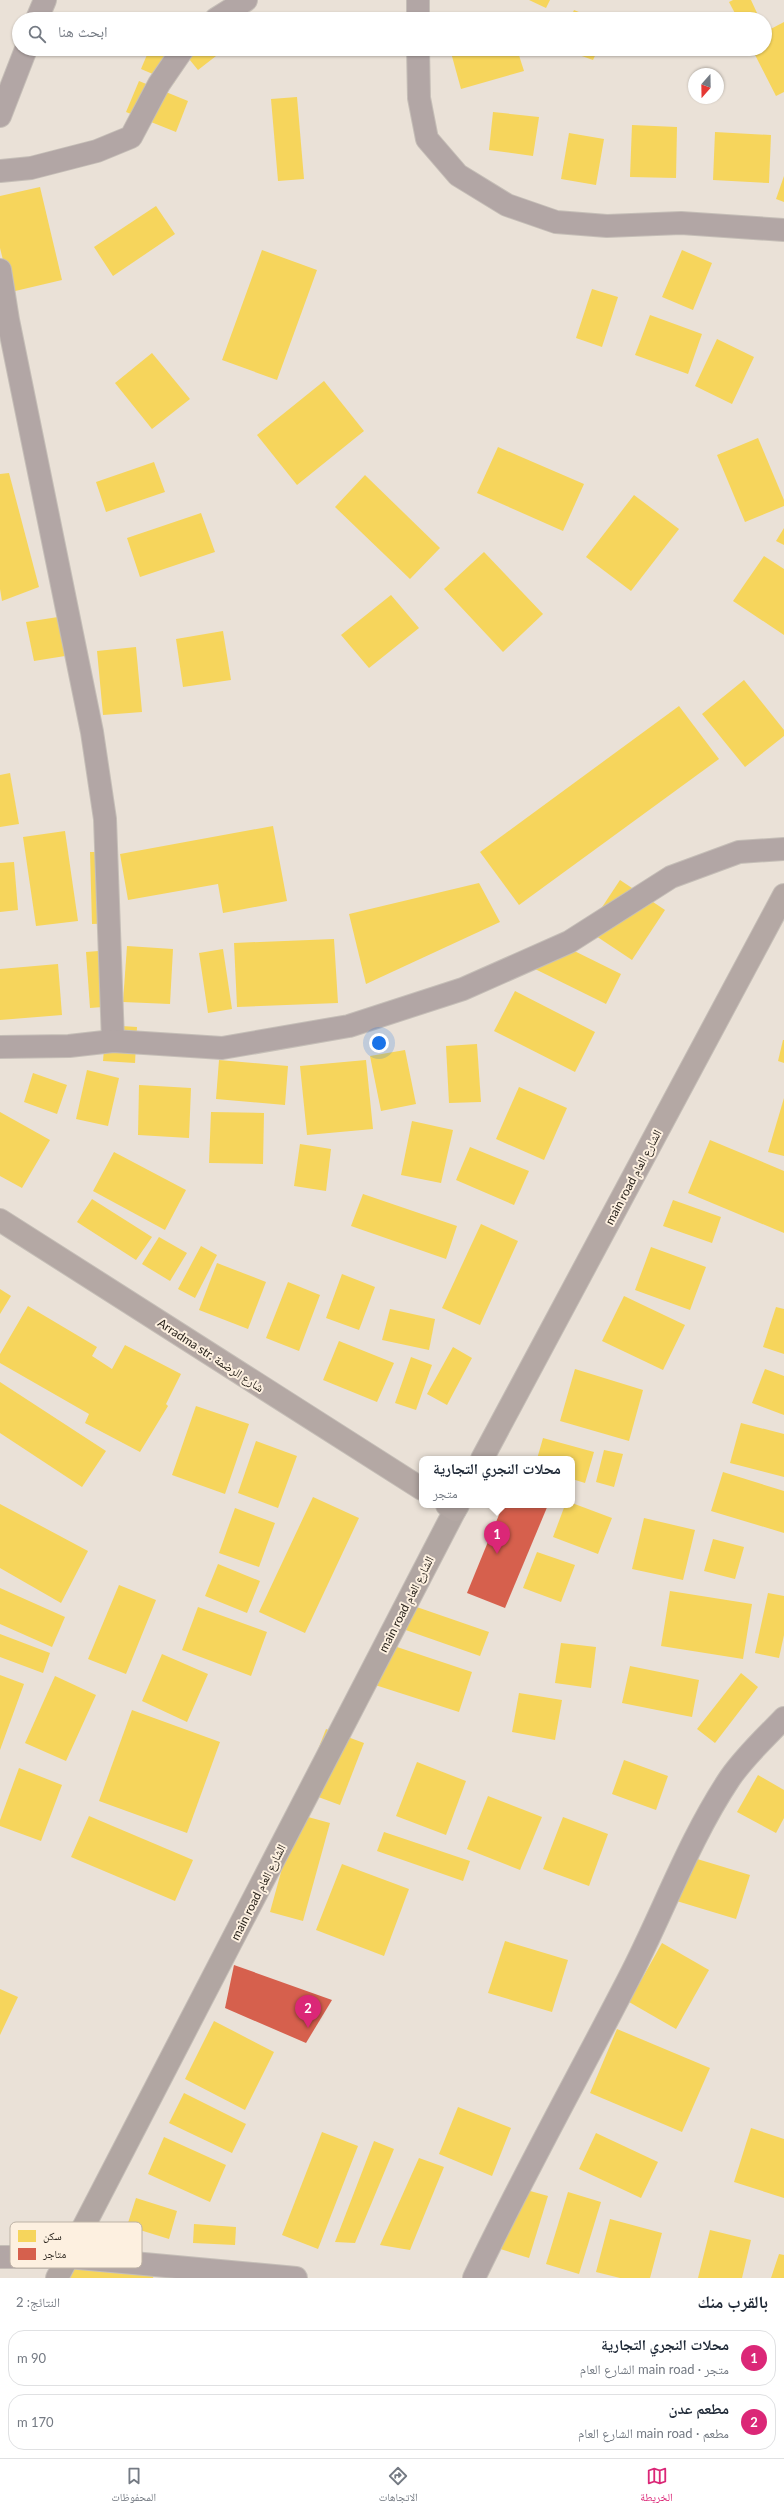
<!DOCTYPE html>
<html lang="ar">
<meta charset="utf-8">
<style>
:root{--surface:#fff;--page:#f2f2f3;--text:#1f2937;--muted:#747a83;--line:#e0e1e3;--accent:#db2777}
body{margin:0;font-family:Lato,"Noto Naskh Arabic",sans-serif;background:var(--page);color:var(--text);direction:rtl}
.compass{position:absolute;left:688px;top:68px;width:36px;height:36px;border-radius:50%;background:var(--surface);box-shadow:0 1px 3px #0004;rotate:200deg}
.you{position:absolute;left:379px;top:1043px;width:14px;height:14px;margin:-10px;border:3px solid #fff;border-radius:50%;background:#1a73e8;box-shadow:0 0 0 6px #1a73e833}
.badge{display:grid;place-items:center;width:26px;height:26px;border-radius:50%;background:var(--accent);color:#fff;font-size:13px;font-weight:700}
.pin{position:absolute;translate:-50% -33px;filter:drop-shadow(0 1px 2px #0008)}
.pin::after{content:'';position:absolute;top:21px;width:14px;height:12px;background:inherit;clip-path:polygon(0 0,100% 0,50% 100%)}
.popup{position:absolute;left:419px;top:1456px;width:156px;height:52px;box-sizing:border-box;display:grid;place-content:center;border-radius:8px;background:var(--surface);filter:drop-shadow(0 1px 3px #0005);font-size:13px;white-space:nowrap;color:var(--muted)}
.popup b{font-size:15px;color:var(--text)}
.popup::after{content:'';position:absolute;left:50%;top:100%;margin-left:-8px;border:8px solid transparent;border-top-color:var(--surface)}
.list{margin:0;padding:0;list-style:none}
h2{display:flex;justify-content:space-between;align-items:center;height:52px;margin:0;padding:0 16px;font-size:17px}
h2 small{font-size:13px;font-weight:400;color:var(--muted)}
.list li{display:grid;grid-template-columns:26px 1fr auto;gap:12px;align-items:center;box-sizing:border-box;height:56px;margin:0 8px 8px;padding:0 8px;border:1px solid var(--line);border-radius:16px}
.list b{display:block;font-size:15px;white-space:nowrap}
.list p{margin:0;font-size:13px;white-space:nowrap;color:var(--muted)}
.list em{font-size:13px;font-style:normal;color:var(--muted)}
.icon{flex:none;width:22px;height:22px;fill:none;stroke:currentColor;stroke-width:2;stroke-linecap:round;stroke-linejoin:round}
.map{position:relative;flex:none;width:784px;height:2278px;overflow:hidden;direction:ltr}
.search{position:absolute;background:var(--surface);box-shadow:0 1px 3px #0004;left:12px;right:12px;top:12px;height:44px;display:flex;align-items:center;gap:10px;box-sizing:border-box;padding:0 14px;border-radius:22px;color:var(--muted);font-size:15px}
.sheet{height:180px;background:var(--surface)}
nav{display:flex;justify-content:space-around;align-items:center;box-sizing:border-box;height:56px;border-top:1px solid var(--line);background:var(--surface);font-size:11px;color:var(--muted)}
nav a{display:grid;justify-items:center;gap:2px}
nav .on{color:var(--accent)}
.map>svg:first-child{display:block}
.homes{fill:#f6d55c}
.shops{fill:#d6604d}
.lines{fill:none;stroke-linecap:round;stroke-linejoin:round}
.minor-casing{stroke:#c5beb7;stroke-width:24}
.secondary-casing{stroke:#c5beb7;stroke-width:24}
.primary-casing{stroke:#c5beb7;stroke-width:24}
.minor{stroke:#b2a6a5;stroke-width:22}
.secondary{stroke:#b1a6a2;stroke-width:22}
.primary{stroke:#b4a8a4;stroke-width:22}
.labels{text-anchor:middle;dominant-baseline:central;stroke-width:4;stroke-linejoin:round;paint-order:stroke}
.street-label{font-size:12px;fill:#27211a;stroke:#fdf0e0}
.key{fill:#fdf0e0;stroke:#bdb2a5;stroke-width:1}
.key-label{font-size:11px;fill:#27211a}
</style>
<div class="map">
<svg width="784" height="2278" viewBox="0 0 784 2278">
<rect width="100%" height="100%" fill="#eae1d7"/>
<g class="homes">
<path d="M529,0H550L546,8Z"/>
<path d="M733,0H751L757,13L745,19H738L729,2Z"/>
<path d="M574,10L596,19H570Z"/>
<path d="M784,22V92L776,96L752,49H765V32Z"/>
<path d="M181,49H225L198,70Z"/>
<path d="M450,49H517L524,71L461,89Z"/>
<path d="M562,49H598L593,60Z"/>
<path d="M149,50L182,64L174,83L141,69Z"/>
<path d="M139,81L188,101L176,132L126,112Z"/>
<path d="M297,97L304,179L278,181L271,99Z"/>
<path d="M493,112L539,117L533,156L489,150Z"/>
<path d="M632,125L677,127L676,178L630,177Z"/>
<path d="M715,132L771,135L769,183L713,180Z"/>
<path d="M569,133L604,139L596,185L561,179Z"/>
<path d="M784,176V202L776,199Z"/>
<path d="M40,187L62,280L11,292L0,248V196Z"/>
<path d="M156,206L175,234L113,276L94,247Z"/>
<path d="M262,250L317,270L277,380L222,360Z"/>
<path d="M682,250L712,263L693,310L662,297Z"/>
<path d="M592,289L618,297L602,347L576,338Z"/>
<path d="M650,315L702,334L688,374L635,355Z"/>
<path d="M717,339L754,357L732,404L695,386Z"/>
<path d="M152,353L190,399L152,429L115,383Z"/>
<path d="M324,381L364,431L297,485L257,435Z"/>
<path d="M758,438L784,500V506L745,522L717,455Z"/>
<path d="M498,447L584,484L563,531L477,493Z"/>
<path d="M154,462L165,492L106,512L96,482Z"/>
<path d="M9,473L39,587L2,601L0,589V474Z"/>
<path d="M365,475L440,548L410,579L335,507Z"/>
<path d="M634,495L679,529L631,591L586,557Z"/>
<path d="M201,513L215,552L140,577L127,538Z"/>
<path d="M784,528V545L776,541Z"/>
<path d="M484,552L543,614L503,652L444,589Z"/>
<path d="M764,556L784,569V635L733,601Z"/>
<path d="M391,595L419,628L369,668L341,635Z"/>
<path d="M58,617L65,656L34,661L26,622Z"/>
<path d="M223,631L231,680L183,687L176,639Z"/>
<path d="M136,647L142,712L103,715L97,651Z"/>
<path d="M744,680L784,730V736L745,767L702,714Z"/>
<path d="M679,706L719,759L519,905L480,852Z"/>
<path d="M10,773L19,824L0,827V775Z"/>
<path d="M273,826L287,901L223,913L218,884L128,900L120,854Z"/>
<path d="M65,831L78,921L36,926L23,837Z"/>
<path d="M90,852H117L119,923L92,924Z"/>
<path d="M14,862L18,910L0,912V863Z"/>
<path d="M620,880L665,910L632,960L587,930Z"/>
<path d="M479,883L500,922L366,984L349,914Z"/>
<path d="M334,939L338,1003L237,1007L234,943Z"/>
<path d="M550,939L621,974L606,1004L535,969Z"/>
<path d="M127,946L173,949L170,1004L123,1002Z"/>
<path d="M223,949L232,1009L208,1013L199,953Z"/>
<path d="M111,950L115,1006L90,1008L86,952Z"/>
<path d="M58,964L62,1015L0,1020V969Z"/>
<path d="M515,991L595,1032L575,1072L494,1031Z"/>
<path d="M106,1025L137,1027L135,1063L103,1061Z"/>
<path d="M783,1040H784V1063L778,1061Z"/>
<path d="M477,1044L481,1102L449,1103L446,1046Z"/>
<path d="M405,1050L416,1104L381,1111L370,1056Z"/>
<path d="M219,1060L288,1066L285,1105L216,1099Z"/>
<path d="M366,1060L373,1129L307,1135L300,1066Z"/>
<path d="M87,1070L119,1078L108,1126L76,1119Z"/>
<path d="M33,1073L67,1085L57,1114L24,1102Z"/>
<path d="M139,1085L191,1088L189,1138L138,1135Z"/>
<path d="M519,1087L567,1108L544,1160L496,1139Z"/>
<path d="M784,1098V1156L768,1152Z"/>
<path d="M0,1112L50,1140L22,1188L0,1176Z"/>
<path d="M211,1112L264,1113L263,1164L209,1163Z"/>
<path d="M412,1121L453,1130L441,1183L401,1175Z"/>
<path d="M710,1140L784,1171V1233L688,1193Z"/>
<path d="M300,1144L331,1149L326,1191L294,1186Z"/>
<path d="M470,1147L529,1171L514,1205L456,1180Z"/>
<path d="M114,1152L186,1190L165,1230L93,1191Z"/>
<path d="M363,1194L457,1226L446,1259L351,1226Z"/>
<path d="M92,1199L152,1237L136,1260L77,1222Z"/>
<path d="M673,1200L721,1217L712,1243L663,1226Z"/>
<path d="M481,1224L518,1241L480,1325L442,1308Z"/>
<path d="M159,1237L187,1253L170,1281L142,1264Z"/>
<path d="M201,1246L217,1255L195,1298L178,1289Z"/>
<path d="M651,1247L706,1267L690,1310L635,1290Z"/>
<path d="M217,1263L266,1282L248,1329L199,1310Z"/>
<path d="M342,1274L375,1287L359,1330L326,1318Z"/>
<path d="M288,1282L320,1295L299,1351L266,1338Z"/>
<path d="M0,1289L11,1296L0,1314Z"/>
<path d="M624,1296L685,1325L663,1370L602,1341Z"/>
<path d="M28,1306L97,1347L92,1356L112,1369L125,1345L181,1374L166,1404L168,1406L140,1452L85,1423L89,1414L0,1363V1354Z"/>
<path d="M776,1307L784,1309V1354L763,1347Z"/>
<path d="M390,1309L435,1319L429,1350L382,1340Z"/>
<path d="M339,1341L394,1363L377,1402L323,1380Z"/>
<path d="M453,1347L472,1358L447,1405L427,1394Z"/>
<path d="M411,1357L432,1365L416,1410L395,1403Z"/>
<path d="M575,1369L643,1390L629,1441L560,1421Z"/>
<path d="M765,1369L784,1376V1415L752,1403Z"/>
<path d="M0,1382L106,1451L82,1487L0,1433Z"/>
<path d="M196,1406L249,1424L225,1494L172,1475Z"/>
<path d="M741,1423L784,1434V1477L730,1463Z"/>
<path d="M543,1438L594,1452L585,1483L572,1479V1459H537Z"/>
<path d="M256,1441L297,1456L278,1508L238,1493Z"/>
<path d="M604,1450L623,1454L614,1487L596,1482Z"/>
<path d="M723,1472L784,1491V1533L711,1511Z"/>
<path d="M313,1497L359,1518L305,1633L259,1612Z"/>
<path d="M572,1503L612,1518L598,1554L553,1537L565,1505H572Z"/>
<path d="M0,1504L88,1551L61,1603L0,1568Z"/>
<path d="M235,1508L275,1523L259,1567L219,1553Z"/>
<path d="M644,1518L695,1530L683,1580L632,1569Z"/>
<path d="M713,1539L744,1547L735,1579L704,1571Z"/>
<path d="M537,1552L575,1565L561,1602L523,1588Z"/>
<path d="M218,1564L260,1581L247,1613L205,1596Z"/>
<path d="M119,1585L156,1600L126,1674L88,1659Z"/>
<path d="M0,1588L65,1617L52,1647L0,1624Z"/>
<path d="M670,1591L752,1604L743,1659L661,1646Z"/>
<path d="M768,1593L784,1596V1635L779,1658L755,1653Z"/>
<path d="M408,1604L489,1632L480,1656L400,1628Z"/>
<path d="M198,1607L267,1632L251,1676L182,1650Z"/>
<path d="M0,1634L50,1653L43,1673L0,1657Z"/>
<path d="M385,1643L472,1672L459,1712L372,1684Z"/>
<path d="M561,1643L596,1647L591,1688L555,1683Z"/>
<path d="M162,1654L208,1674L187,1722L142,1701Z"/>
<path d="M630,1666L699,1680L692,1717L622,1703Z"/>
<path d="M741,1673L758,1687L715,1743L697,1729Z"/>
<path d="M0,1675L24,1684L0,1750Z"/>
<path d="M55,1676L96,1695L66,1761L25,1743Z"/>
<path d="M519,1693L562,1700L555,1740L512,1732Z"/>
<path d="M132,1710L220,1742L187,1833L99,1801Z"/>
<path d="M326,1729L364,1743L340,1805L302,1791Z"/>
<path d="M624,1760L668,1776L656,1810L612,1794Z"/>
<path d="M417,1762L466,1781L446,1835L396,1816Z"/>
<path d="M19,1768L62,1785L41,1841L0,1826V1820Z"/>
<path d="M758,1775L784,1790V1818L776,1833L737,1812Z"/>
<path d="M488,1796L542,1817L520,1870L467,1849Z"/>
<path d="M297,1814L330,1823L303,1921L270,1912Z"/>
<path d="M89,1816L193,1860L175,1901L71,1857Z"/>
<path d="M563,1817L608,1834L589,1886L543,1869Z"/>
<path d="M384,1832L470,1861L463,1881L377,1851Z"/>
<path d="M684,1855L750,1875L736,1919L670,1899Z"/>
<path d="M342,1864L409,1889L384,1956L316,1930Z"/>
<path d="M505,1941L568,1960L552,2012L488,1993Z"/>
<path d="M662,1943L709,1970L676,2029L629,2002Z"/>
<path d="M0,1989L18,1997L0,2035Z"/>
<path d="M214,2021L274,2052L245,2110L185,2079Z"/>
<path d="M617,2029L710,2068L682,2132L590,2093Z"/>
<path d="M184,2093L246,2124L232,2153L169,2123Z"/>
<path d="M458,2107L511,2128L492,2176L439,2154Z"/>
<path d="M751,2128L784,2139V2198L734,2182Z"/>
<path d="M322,2132L358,2146L318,2249L282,2235Z"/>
<path d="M596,2133L658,2162L641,2198L579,2169Z"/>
<path d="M164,2137L226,2165L210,2202L148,2174Z"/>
<path d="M374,2141L394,2149L355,2243L335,2242Z"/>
<path d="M419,2158L444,2167L410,2250L380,2245Z"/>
<path d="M516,2187L548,2196L529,2258L497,2248Z"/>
<path d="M568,2192L601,2202L579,2274L546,2264Z"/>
<path d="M136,2198L177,2211L169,2239L127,2226Z"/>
<path d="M610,2219L662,2233L650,2278H620L596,2272Z"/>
<path d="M194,2224L236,2227L235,2245L193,2243Z"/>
<path d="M710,2230L751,2240L742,2278H698Z"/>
<path d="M76,2244L155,2271L153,2278H64Z"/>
<path d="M779,2254L784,2255V2278H771Z"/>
</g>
<g class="shops">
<path d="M503,1505H548L505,1608L467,1593Z"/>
<path d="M234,1965L332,2000L306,2043L225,2008Z"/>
</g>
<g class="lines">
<g class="minor-casing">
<g id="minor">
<path d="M37,19L45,0"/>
<path d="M216,19L246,0"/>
<path d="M418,19V0"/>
<path d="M418,49L419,98L427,139L458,175L507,205L556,222L607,226L681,223L784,230"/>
<path d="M0,116L26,49"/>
<path d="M0,171L31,168L97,151L131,137L159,84L183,49"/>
<path d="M0,270L8,320L92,732L105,819L113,1041"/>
<path d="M0,1047L69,1046L113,1041L222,1048L349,1026L463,989L569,942L671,877L739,852L784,849"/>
<path d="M0,2257H68L296,2278"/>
<path d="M474,2278C522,2177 577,2079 628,1980C663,1913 688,1841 730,1778C746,1755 765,1738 784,1718"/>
</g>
</g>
<g class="secondary-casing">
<path id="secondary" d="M57,2278L455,1510"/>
</g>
<g class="primary-casing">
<g id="primary">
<path d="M0,1220L422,1489"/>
<path d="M482,1459L784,895"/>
<path d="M447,1505L455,1510L458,1505"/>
</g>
</g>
<use href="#minor" class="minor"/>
<use href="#secondary" class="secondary"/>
<use href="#primary" class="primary"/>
</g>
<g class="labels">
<g class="street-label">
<text transform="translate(633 1177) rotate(-62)">main road الشارع العام</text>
<text transform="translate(211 1355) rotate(33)">Arradma str. شارع الرضمة</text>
<text transform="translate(406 1604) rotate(-63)">main road الشارع العام</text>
<text transform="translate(258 1892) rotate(-63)">main road الشارع العام</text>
</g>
</g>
<rect x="10" y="2222" width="132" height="46" rx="6" class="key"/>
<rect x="18" y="2230" width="18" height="12" fill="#f6d55c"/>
<rect x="18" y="2248" width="18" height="12" fill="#d6604d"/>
<g class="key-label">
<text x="43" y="2240">سكن</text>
<text x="43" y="2258">متاجر</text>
</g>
</svg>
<svg class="compass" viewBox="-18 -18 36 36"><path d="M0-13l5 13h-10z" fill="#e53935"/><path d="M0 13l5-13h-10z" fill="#747a83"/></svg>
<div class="you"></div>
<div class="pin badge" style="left:497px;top:1554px">1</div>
<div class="popup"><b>محلات النجري التجارية</b>متجر</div>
<div class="pin badge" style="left:308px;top:2028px">2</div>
<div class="search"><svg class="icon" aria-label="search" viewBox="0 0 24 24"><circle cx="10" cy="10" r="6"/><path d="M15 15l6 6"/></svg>ابحث هنا</div>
</div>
<section class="sheet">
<h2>بالقرب منك<small>النتائج: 2</small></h2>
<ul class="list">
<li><span class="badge">1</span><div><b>محلات النجري التجارية</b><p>متجر · main road الشارع العام</p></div><em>90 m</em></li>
<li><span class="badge">2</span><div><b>مطعم عدن</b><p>مطعم · main road الشارع العام</p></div><em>170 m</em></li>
</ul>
</section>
<nav>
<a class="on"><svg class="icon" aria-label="map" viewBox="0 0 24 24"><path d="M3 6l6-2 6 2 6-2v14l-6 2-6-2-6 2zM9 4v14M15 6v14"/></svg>الخريطة</a>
<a><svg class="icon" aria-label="directions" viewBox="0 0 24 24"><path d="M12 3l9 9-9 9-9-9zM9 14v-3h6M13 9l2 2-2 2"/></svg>الاتجاهات</a>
<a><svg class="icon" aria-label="saved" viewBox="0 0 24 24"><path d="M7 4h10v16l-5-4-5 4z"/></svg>المحفوظات</a>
</nav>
